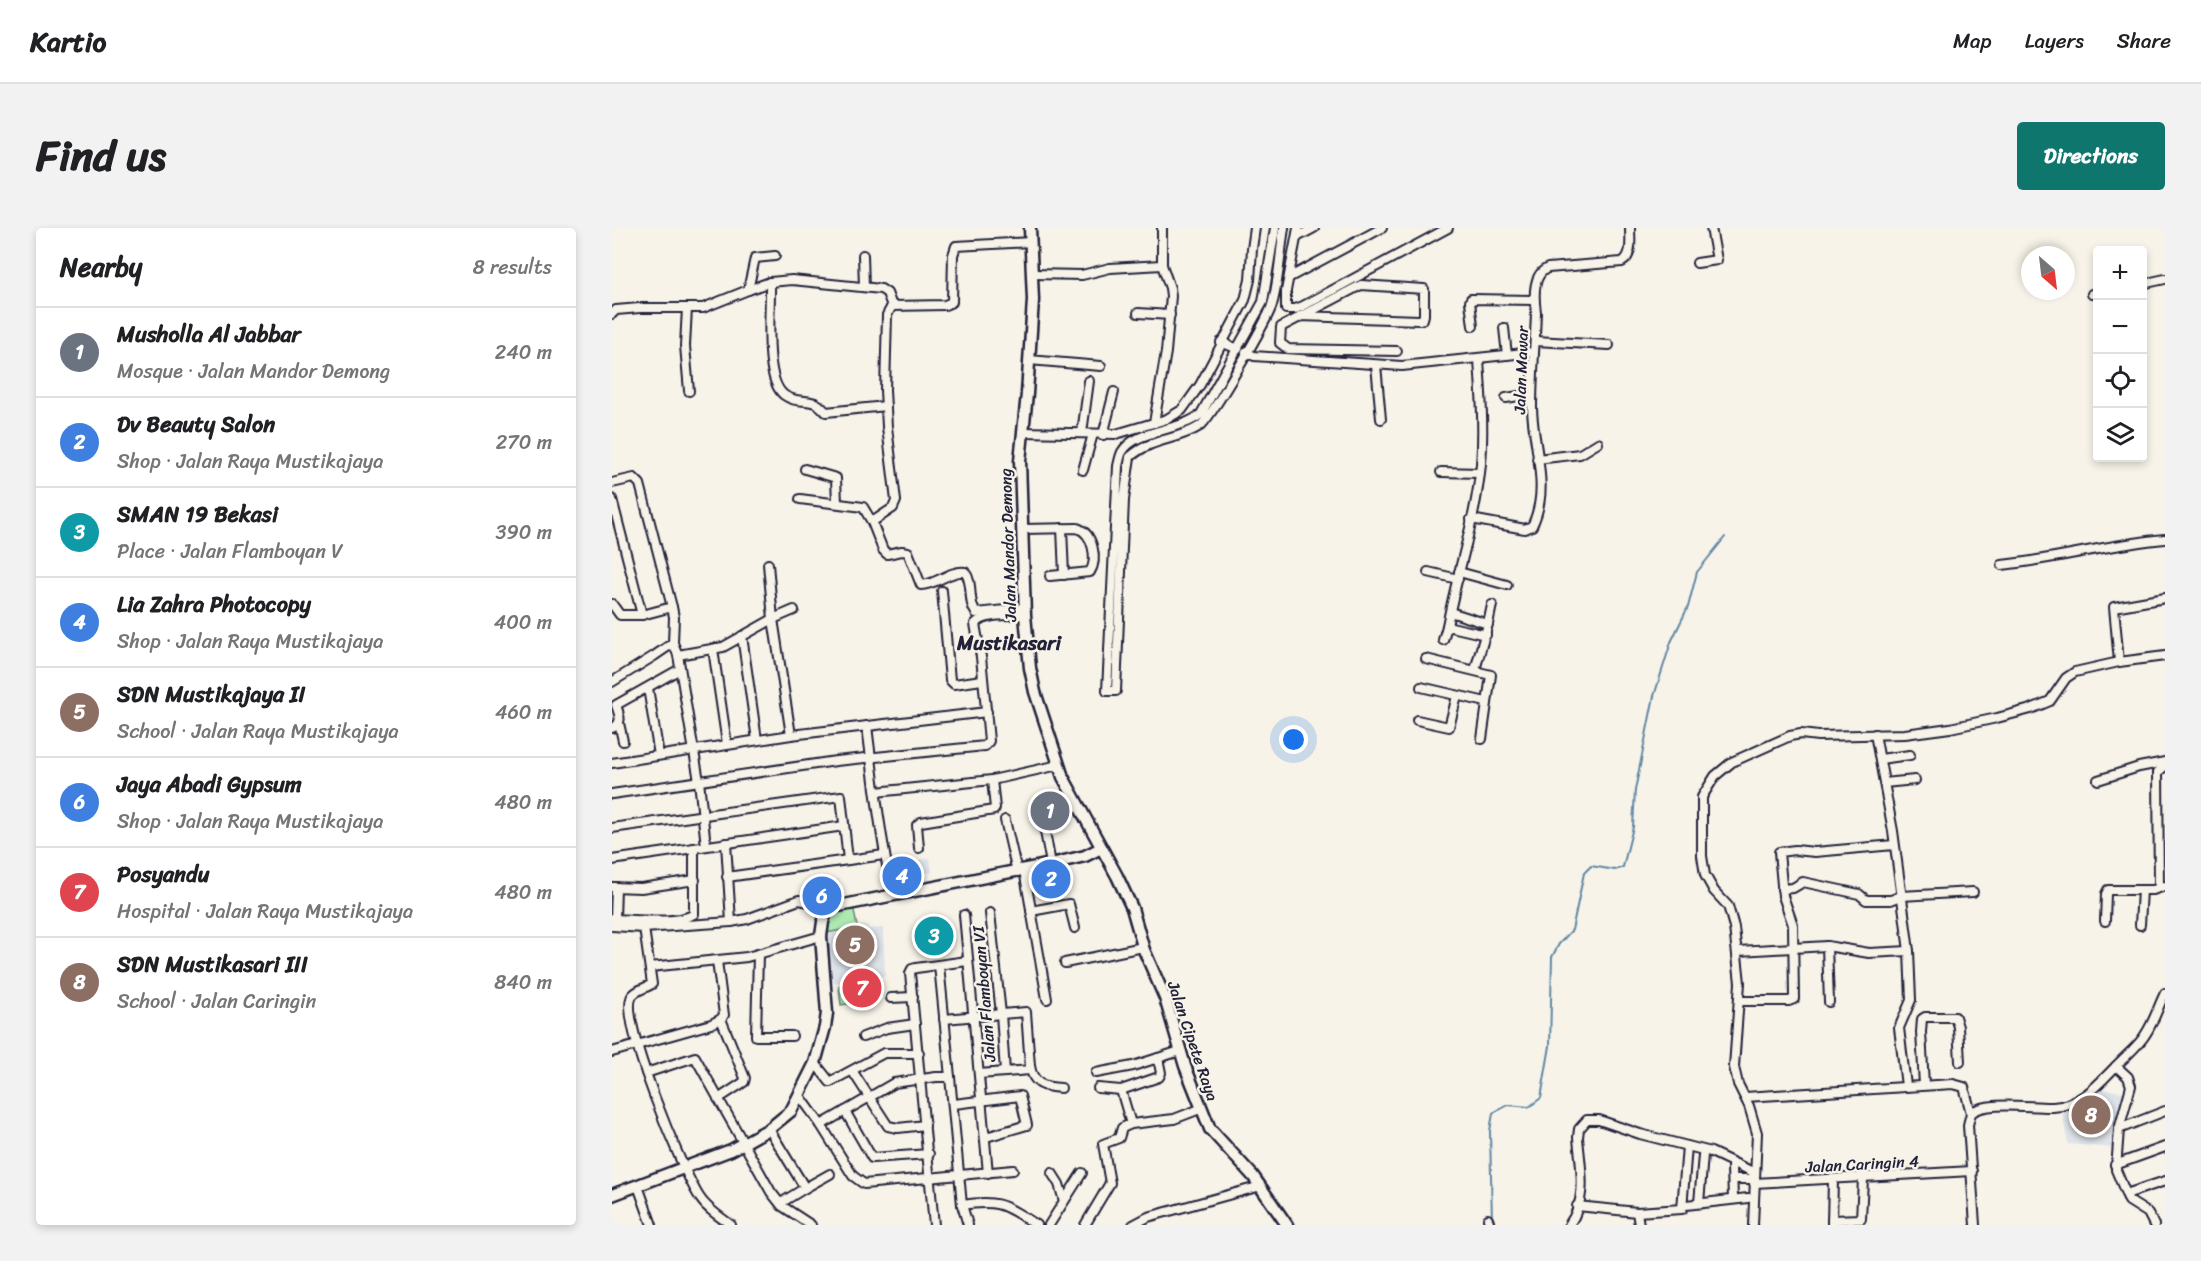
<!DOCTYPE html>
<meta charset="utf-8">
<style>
:root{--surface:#fff;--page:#f2f2f2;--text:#202124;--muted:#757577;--line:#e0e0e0;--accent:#0f766e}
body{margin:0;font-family:Sriracha,sans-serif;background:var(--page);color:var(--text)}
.controls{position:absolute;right:18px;top:18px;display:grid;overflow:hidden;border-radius:6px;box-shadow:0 3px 9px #0003}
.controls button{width:54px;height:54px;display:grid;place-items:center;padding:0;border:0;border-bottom:2px solid var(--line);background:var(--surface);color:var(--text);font:30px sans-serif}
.compass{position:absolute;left:1409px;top:18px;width:54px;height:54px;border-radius:50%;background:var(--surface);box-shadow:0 3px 9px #0003;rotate:152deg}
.you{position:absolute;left:682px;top:512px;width:21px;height:21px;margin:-15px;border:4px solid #fff;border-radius:50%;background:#1a73e8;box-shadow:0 0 0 9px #1a73e833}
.badge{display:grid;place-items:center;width:39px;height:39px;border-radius:50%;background:var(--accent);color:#fff;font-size:20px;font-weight:700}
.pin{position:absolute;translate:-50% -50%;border:3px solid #fff;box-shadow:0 2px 6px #0006}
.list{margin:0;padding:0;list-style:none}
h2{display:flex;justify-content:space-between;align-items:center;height:78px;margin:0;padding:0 24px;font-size:26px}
h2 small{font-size:20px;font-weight:400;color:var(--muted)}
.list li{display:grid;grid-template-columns:39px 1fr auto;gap:18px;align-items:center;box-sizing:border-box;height:90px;padding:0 24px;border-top:2px solid var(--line)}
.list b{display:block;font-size:22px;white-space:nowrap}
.list p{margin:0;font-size:20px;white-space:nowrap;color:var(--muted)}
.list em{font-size:20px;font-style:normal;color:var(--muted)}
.icon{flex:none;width:33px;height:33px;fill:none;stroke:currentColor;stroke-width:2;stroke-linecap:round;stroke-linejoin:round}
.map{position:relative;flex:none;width:1553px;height:997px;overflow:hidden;border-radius:6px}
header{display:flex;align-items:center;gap:36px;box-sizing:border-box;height:84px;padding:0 30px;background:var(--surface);border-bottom:2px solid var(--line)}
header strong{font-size:28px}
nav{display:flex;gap:33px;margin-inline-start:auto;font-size:21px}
.intro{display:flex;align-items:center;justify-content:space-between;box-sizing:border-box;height:144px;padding:0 36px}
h1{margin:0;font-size:42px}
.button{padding:15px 27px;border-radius:6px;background:var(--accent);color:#fff;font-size:21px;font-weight:700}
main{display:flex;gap:36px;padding:0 36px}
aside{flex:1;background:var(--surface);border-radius:6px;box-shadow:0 3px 9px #0003}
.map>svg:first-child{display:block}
.built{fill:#dee3e9}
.green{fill:#aeebb2;stroke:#688676;stroke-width:1.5}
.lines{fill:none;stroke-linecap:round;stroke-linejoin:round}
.stream{stroke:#6187a5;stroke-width:2}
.minor-casing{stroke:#22223b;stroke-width:12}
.major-casing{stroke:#22223b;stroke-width:15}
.minor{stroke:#f7f3e8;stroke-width:8}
.major{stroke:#f7f3e8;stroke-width:10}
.labels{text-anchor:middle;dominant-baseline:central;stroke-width:5;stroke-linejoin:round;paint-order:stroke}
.street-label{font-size:16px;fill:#22223b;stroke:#f7f3e8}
.quarter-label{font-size:20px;font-weight:bold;fill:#22223b;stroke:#f7f3e8}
</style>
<header>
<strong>Kartio</strong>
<nav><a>Map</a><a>Layers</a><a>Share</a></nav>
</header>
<div class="intro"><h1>Find us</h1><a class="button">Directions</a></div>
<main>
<aside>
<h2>Nearby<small>8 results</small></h2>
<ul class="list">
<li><span class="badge" style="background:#6b7280">1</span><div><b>Musholla Al Jabbar</b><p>Mosque · Jalan Mandor Demong</p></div><em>240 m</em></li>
<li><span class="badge" style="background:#3f7fe0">2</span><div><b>Dv Beauty Salon</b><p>Shop · Jalan Raya Mustikajaya</p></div><em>270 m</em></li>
<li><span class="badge" style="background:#0f9aa8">3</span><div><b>SMAN 19 Bekasi</b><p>Place · Jalan Flamboyan V</p></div><em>390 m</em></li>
<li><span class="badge" style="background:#3f7fe0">4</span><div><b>Lia Zahra Photocopy</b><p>Shop · Jalan Raya Mustikajaya</p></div><em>400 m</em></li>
<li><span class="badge" style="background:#8d6e63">5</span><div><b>SDN Mustikajaya II</b><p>School · Jalan Raya Mustikajaya</p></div><em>460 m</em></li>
<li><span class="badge" style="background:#3f7fe0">6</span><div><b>Jaya Abadi Gypsum</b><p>Shop · Jalan Raya Mustikajaya</p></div><em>480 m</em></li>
<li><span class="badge" style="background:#e0444e">7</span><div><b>Posyandu</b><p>Hospital · Jalan Raya Mustikajaya</p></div><em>480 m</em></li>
<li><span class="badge" style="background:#8d6e63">8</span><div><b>SDN Mustikasari III</b><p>School · Jalan Caringin</p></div><em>840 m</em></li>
</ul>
</aside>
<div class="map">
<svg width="1553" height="997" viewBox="0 0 1553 997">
<rect width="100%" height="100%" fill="#f7f3e8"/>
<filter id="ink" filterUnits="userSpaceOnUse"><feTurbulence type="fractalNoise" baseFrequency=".0167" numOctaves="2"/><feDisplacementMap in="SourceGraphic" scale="12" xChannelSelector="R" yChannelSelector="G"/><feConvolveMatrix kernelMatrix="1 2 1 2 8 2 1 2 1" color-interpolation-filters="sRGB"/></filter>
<g filter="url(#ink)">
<g class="built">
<path d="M318,630L320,644L285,650L281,636Z"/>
<path d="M227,651L232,671L217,674L211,654Z"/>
<path d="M254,697L257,701L271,700L273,748L216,755L214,705Z"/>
<path d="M1485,860L1512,864L1503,900L1505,911L1502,920L1456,916L1449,879Z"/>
</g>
<g class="green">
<path d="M241,677L245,699L214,705L216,686Z"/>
<path d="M239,756L241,775L229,777L227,758Z"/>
<path d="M1470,874L1483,876L1479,895L1466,892Z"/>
</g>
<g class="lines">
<path class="stream" d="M880,993L878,903L881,885L896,877L917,879L929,870L938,818L940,729L947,716L960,702L972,645L979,638L1003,642L1011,639L1021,599L1023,562L1042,468L1059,414L1076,379L1085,344L1113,309"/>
<g class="minor-casing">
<g id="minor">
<path d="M663,0L651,74L589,186C568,204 523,201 510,224C508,228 507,234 506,238L495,463H504L512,272L518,229C541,209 565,213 588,198C598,192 656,91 660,77C667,53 668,25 672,0"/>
<path d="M686,0L674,63V81H683L691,78L836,0"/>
<path d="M685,9L702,0"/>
<path d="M251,27L252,59"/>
<path d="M1085,35L1105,32L1099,0"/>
<path d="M421,46L470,47L498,40L550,37"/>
<path d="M678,49L770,0"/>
<path d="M158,54C159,81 151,151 172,167C183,175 192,171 203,175C207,176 211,181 214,184L274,178"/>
<path d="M1530,56L1553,51"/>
<path d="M136,62L143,30L163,28"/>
<path d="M1480,66L1486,65"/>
<path d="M280,78L275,87L273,162L275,199L284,273L281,280L260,294L271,322L275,326L290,323L296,324L309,357C324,357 338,342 353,344C362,356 355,373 364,385L413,380"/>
<path d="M280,78L333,77L340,74L341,27L344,18L419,14"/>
<path d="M75,80L73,118L77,163"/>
<path d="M526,85L558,87"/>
<path d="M0,86L4,82L28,80H91L136,62L158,54L180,52L269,61L275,65L280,78"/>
<path d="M688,88L807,92L811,91L812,87V61L749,57L669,99L668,115L676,121L785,123"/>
<path d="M861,98L858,74L859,71L922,72"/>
<path d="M892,100L895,127"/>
<path d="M923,113L997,117"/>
<path d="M609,114L626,121"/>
<path d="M634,124L642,128L790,138L922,124"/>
<path d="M867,131C869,165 872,201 869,236C864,291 845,344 835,398L874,407"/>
<path d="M417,132L489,138"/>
<path d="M764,137L769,191"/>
<path d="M894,170L920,166"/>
<path d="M542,195L554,124L559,68L558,60L550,37V0"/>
<path d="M410,204L504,206L555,191L570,182L588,157L633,72L638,52L640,21L643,0"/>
<path d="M470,205L477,153"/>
<path d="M491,207L502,164"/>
<path d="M925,231L968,226L986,215"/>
<path d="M193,241L224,250L225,275"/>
<path d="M471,242L481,206"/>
<path d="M829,244L868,245"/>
<path d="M0,255L22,250L28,256L60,379L62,389L61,415L66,427L77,494L87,553L94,618"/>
<path d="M0,271L30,387"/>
<path d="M188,271L251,279L260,294"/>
<path d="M859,291L913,301L920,298C939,259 921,221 920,180C920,148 923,116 924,84C922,70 920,46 936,40L1010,34C1021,28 1018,11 1018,0"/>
<path d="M450,300L452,347"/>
<path d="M410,301L465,300C481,305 486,331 478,344L438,348"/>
<path d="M156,336L161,391L179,507"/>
<path d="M1390,337C1445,331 1498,316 1553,311"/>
<path d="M816,344L846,351"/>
<path d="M847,344L895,357"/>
<path d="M330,363L338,452L342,456L370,452"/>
<path d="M0,376L8,387H30L60,379"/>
<path d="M838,384L876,396L863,442"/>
<path d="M876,396L880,377"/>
<path d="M130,408L145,512"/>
<path d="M831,412L835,398"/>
<path d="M101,421L115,516"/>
<path d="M66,427L111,419L161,391L182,382"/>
<path d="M814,431L879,447L870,511"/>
<path d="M1507,434L1502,379L1553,370"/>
<path d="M0,454L42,428L61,415"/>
<path d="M809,459L874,474"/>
<path d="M36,460L47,527"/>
<path d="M805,492L837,499L845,468"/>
<path d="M7,495L11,513"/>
<path d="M255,498C262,555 269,612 281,668"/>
<path d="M0,500C12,496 7,486 4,477L68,441"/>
<path d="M1263,506L1281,603L1297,723L1299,772L1287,800L1294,858"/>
<path d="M1268,531L1298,527"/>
<path d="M0,535L179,507L375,484"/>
<path d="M1486,552L1527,539L1553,534"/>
<path d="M1272,555L1303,552"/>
<path d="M264,564L380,552L447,537"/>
<path d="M0,566L224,533L373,518L377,513L369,429L363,396C373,385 399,387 413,387"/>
<path d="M429,582L439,636"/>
<path d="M393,592L405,644"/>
<path d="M0,600L229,568L236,632"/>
<path d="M114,615L119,694"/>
<path d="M307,620L305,597L309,594L382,582L383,580L380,552"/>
<path d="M0,632L232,598"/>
<path d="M412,642L435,771"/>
<path d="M115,649L272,627"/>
<path d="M0,659L29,660L83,652"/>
<path d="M1547,659L1546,544L1553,538"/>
<path d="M1170,661L1181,660L1191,654L1247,666L1254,672H1279L1289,668L1361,664"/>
<path d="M419,683L457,676L463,700"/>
<path d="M378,685L389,786L393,844"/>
<path d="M352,687L376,945"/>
<path d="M0,691C21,691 65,697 82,686V620"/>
<path d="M3,691L4,659"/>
<path d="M1493,693L1494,666L1496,662H1541L1553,658"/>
<path d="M1528,697L1530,662"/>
<path d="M0,698L32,700L119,694L135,691L187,672L222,679"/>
<path d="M32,700L40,756C34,760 24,762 20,768C6,791 71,945 88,970C95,981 108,989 119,997"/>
<path d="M1215,718L1217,774"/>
<path d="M1126,723L1215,718L1257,725L1297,723"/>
<path d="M146,726L144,808H180"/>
<path d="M453,735L531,719"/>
<path d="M327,737L338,849"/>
<path d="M38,739L135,729L209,708"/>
<path d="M279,770L301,769"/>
<path d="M1127,773H1177L1182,771L1181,697L1171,668L1167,624L1183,622L1203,624L1282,617"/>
<path d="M332,791L414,784L418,838C421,856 431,859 449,860"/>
<path d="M251,809L275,800L303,796"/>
<path d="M0,824L99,796L109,791L112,787L105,733"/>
<path d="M203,835L218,854L272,825H307"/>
<path d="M1504,838L1516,849L1519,858L1507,901L1504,942L1517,973L1536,985L1542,997"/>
<path d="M241,844L276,898L286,900L313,897"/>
<path d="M34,845L83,829L159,964L170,978L199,997"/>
<path d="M484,845L521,838L568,823"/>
<path d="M367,846L418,842"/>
<path d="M1312,857L1309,804L1310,791L1313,789H1343L1346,799L1348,834"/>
<path d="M486,860L509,862L547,849L549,845L546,830"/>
<path d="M509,862L519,896"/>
<path d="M188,868L209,897L282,855L324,849H338L350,977L356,997"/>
<path d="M1133,869L1341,856L1352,859L1359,885"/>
<path d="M106,871L132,854L133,850L109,791"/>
<path d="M342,876L408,868L415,897L374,909"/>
<path d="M233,883L260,930L317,926"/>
<path d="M209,897L241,948L252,956L401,942"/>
<path d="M157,901L193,960L218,946"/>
<path d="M1507,901L1553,883"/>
<path d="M1503,937L1553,919"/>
<path d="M1120,939L1121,971"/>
<path d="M440,945L447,956L452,973"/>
<path d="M1121,951H1142"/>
<path d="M1142,955L1360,943"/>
<path d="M26,958L40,997"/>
<path d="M1514,966L1553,953"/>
<path d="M172,973L193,960"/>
<path d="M1087,975L1091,927"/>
<path d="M350,977C389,971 393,978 425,997"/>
<path d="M1074,977L1136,970"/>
<path d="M965,978L1025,984L1070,981L1075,918"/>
<path d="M1025,984L1027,997"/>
<path d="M876,991L878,997"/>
<path d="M1220,992L1249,991L1251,951"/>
<path d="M1220,996L1221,951"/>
<path d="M322,997L298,745L300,741L304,740L355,733"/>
<path d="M437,997L470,945"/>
<path d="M473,997L498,955L491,916L507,910L510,900L519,896L562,891L588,881"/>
<path d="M521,997L536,989L649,958"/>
<path d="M957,997C977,969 968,939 966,909L967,901L975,892H987L1028,906L1099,924L1143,945"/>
<path d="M1141,997L1145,905L1137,878L1126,856L1122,839L1128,755L1122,699L1116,678L1102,663L1093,647L1090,628V569L1103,548L1120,534L1178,508L1189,506L1206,508L1293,506L1338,500L1385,490L1419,481L1438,473L1454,450L1463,444L1507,434L1553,428"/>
<path d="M1363,997L1356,897L1359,885C1374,872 1420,880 1441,879C1470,878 1489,853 1508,834C1517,825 1527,817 1533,807C1542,794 1546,779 1553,765"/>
</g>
</g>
<g class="major-casing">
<g id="major">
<path d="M418,0L421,72L415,166L408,233L413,387L418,440L423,464L451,549L505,648L520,680L532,722L553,770L573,838L598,901L641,948L675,997"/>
<path d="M0,967L119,922L157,901L179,883L203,835L213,799L215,785L209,708L211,694L214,684L222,679L439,636L473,628L489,620"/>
</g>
</g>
<use href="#minor" class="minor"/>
<use href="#major" class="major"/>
</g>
</g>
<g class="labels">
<g class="street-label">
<text transform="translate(909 142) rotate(-88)">Jalan Mawar</text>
<text transform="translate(396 317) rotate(-92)">Jalan Mandor Demong</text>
<text transform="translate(372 766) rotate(-95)">Jalan Flamboyan VI</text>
<text transform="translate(581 813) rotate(71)">Jalan Cipete Raya</text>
<text transform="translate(1250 936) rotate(-3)">Jalan Caringin 4</text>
</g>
<g class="quarter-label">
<text x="397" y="415">Mustikasari</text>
</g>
</g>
</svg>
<div class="controls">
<button>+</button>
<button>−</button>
<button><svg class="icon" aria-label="locate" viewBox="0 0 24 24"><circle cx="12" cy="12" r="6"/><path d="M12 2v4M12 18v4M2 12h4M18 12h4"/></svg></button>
<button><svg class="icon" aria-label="layers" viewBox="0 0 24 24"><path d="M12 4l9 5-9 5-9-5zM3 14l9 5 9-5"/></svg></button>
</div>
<svg class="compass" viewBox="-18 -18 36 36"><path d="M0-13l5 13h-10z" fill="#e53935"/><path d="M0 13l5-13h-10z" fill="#757577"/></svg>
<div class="you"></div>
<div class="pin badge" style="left:438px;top:583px;background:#6b7280">1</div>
<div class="pin badge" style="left:439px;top:651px;background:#3f7fe0">2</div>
<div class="pin badge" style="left:322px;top:708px;background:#0f9aa8">3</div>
<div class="pin badge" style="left:290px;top:648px;background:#3f7fe0">4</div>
<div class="pin badge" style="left:243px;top:717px;background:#8d6e63">5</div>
<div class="pin badge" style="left:210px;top:668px;background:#3f7fe0">6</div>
<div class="pin badge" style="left:250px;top:760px;background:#e0444e">7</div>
<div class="pin badge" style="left:1479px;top:887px;background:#8d6e63">8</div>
</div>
</main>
